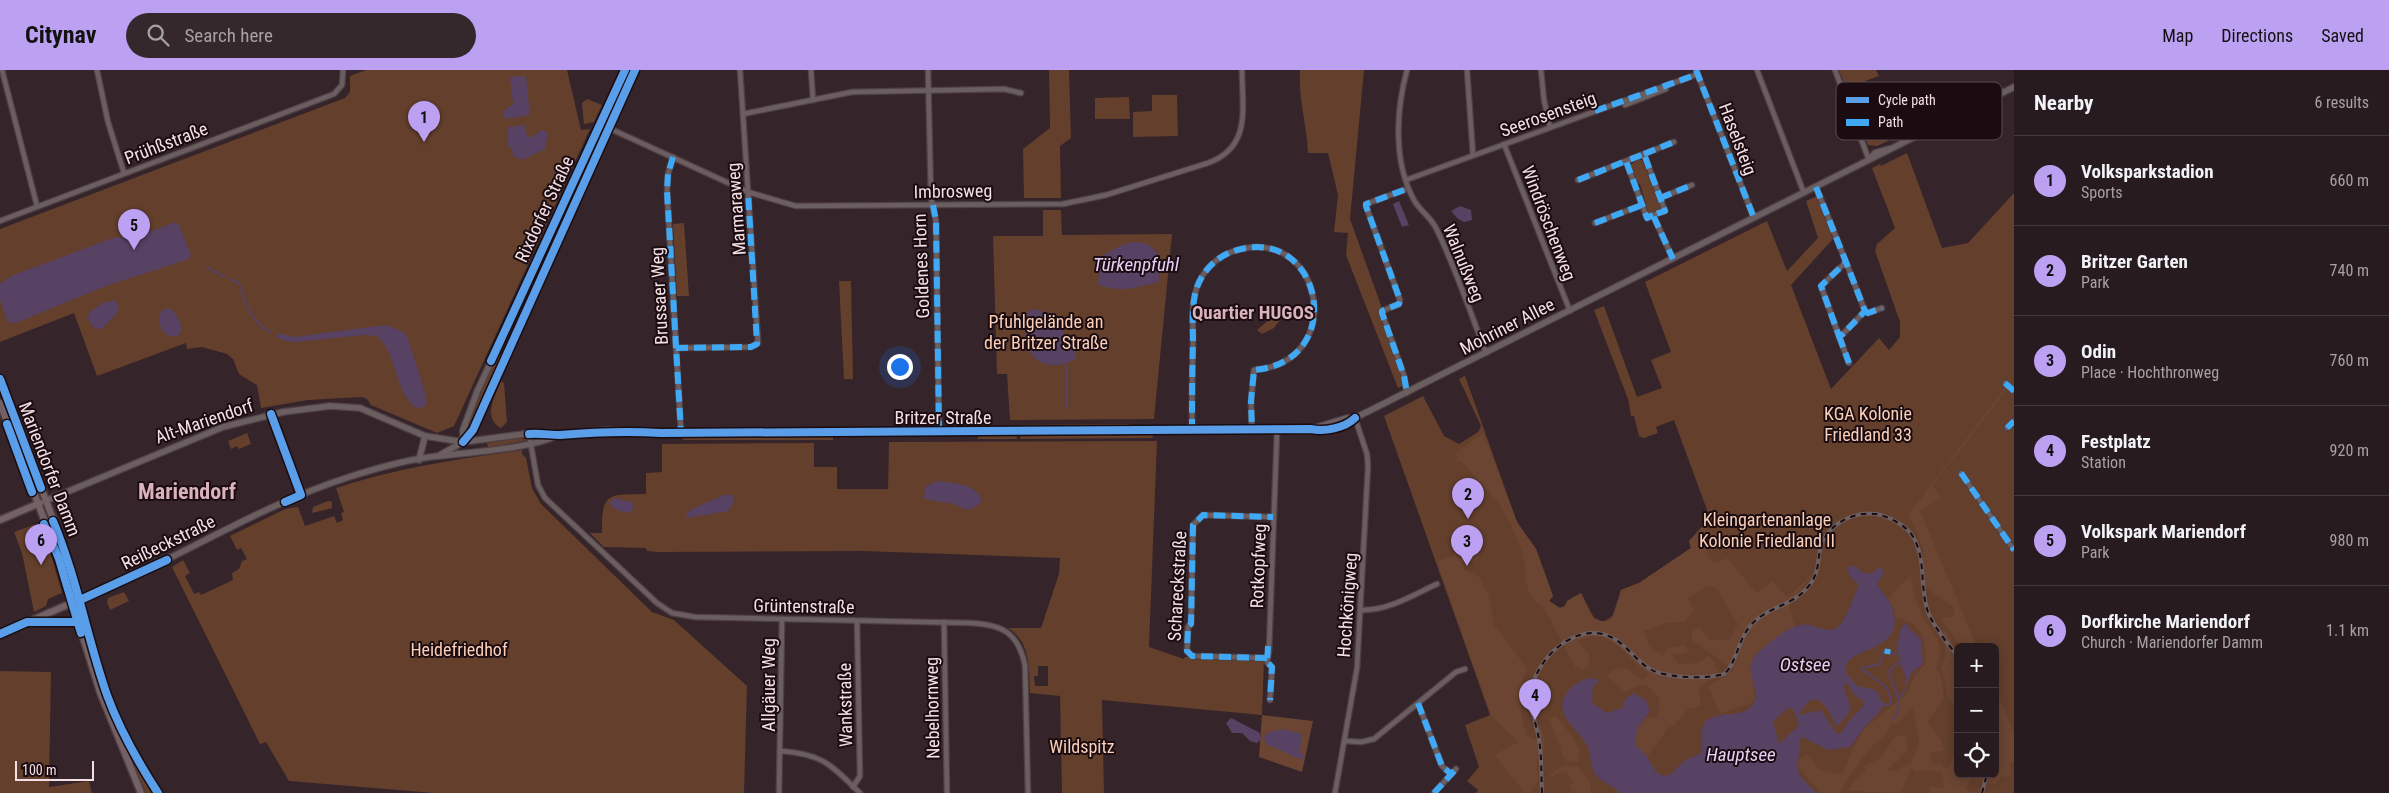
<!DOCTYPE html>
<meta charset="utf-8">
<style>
:root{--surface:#281b20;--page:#34282d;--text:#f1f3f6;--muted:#a5a1a5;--line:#44393e;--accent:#bca0f2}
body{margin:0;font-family:"Roboto Condensed",sans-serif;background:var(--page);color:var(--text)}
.controls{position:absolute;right:15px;bottom:15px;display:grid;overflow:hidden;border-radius:8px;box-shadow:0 2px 12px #0003}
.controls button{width:45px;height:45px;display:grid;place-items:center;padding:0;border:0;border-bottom:1px solid var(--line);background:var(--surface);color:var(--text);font:25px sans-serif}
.scale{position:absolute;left:15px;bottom:12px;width:79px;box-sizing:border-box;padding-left:5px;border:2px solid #f4dfe5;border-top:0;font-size:14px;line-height:18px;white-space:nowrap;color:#f4dfe5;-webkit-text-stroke:4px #1a0c10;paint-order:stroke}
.you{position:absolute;left:899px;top:296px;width:18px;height:18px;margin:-12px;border:4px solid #fff;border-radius:50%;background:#1a73e8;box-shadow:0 0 0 8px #1a73e833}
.badge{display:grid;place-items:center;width:32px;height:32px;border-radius:50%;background:var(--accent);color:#111;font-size:16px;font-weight:700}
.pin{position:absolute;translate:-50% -41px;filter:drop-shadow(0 1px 2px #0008)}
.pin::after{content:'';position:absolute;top:26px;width:18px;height:15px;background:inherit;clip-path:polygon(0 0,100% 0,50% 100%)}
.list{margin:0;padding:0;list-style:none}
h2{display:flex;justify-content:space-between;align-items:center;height:65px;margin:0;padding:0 20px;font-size:21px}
h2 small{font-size:16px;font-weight:400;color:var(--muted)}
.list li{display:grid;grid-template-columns:32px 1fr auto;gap:15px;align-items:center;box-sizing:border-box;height:90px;padding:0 20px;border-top:1px solid var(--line)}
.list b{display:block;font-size:19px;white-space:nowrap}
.list p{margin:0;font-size:16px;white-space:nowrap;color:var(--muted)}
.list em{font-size:16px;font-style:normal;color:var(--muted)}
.icon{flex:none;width:28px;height:28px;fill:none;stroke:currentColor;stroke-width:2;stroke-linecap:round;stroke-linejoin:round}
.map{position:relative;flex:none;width:2014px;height:723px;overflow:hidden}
header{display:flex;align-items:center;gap:30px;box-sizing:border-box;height:70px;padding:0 25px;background:var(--accent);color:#111}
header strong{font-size:24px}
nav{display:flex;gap:28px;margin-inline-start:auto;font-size:18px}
.search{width:350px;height:45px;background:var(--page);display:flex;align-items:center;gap:12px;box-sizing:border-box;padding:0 18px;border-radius:28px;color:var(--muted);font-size:19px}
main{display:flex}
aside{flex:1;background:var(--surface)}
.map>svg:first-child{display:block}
.green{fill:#633f2c;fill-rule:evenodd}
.forest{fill:#6b4532}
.water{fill:#574264;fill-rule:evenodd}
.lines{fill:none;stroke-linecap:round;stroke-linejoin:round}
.stream{stroke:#574264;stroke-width:2}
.street-casing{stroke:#4f4045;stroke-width:7}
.secondary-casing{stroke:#4f4045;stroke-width:8}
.primary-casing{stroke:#4f4045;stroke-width:9}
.street{stroke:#6b5e61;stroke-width:4.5}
.secondary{stroke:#6b5e61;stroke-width:5.5}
.primary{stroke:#736165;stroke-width:6}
.rail-casing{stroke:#6c5f62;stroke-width:4}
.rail{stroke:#1a0c10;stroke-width:2;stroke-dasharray:5.5;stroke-linecap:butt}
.quiet{stroke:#3fa9f5;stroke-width:6;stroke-dasharray:12 6;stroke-linecap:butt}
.cycleway-casing{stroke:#1a0c10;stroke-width:11}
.cycleway{stroke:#5a9eea;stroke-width:8}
.labels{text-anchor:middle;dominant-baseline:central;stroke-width:4;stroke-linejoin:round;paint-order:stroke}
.street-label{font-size:18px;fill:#f4dfe5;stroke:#1a0c10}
.park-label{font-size:18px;fill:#fbd0b9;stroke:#1a0c10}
.water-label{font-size:19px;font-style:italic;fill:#e6d0f7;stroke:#1a0c10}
.neighbourhood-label{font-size:19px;font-weight:bold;fill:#d9b2bc;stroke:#1a0c10}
.district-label{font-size:22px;font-weight:bold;fill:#d9b2bc;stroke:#1a0c10}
.key{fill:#1a0c10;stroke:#5b4b50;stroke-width:1}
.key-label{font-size:14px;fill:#f4dfe5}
</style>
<header>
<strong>Citynav</strong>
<div class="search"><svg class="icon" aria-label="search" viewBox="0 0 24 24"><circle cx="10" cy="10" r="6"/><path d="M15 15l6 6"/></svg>Search here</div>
<nav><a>Map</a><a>Directions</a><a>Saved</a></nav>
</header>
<main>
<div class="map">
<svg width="2014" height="723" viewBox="0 0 2014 723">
<rect width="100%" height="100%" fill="#35242a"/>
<g class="green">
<path d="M366,0H567L581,60L590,59L454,356L437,363L371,335L367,329L362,327L308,330L261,338L257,315L239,304L233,289L227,284L202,277L187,279L186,273L97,306L74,243L0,272V159L345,28L350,22V6Z"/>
<path d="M1049,0H1069L1071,68L1060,76L1061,128H1024L1023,79L1050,58Z"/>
<path d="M1300,0H1364L1350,149L1382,238L1379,245L1405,315L1398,318L1346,185L1348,163L1334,162L1338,125L1328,83H1308C1307,55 1298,29 1300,0Z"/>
<path d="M1839,0H1876L1879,6L1865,11L1888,71L1877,76L1868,75Z"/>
<path d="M1152,25H1177L1178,66L1133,67V42L1152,41Z"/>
<path d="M1129,27L1130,49H1095V28Z"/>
<path d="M587,29L602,35L594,52L584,54L582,33Z"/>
<path d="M1907,83L1942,178L1968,173L2014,123V723H1476L1478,720L1467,711L1479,697L1465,655L1490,645L1384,346L1423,326L1444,366L1459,374L1478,362L1481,356L1459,309L1465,306L1517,452L1536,479L1553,526L1549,531L1560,538L1565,536L1567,531L1581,523L1594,548L1604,552L1615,544L1621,520L1639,513L1691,478L1689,471L1710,448L1674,350L1656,357L1658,363L1644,368L1639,366L1634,346H1631L1628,329L1594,240L1604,236L1637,327L1662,318L1651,290L1671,282L1645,212L1767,151L1787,201L1818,168L1806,131L1817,126L1833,169L1791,215L1831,319L1879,268L1889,280L1900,267V252L1875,181L1877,174L1895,158L1872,98L1880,94L1881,96ZM1958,577H1995V704H1958Z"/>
<path d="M1639,89L1642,90L1661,137L1660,140L1651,144L1648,142L1640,114L1636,113L1630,95Z"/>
<path d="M1043,140H1061L1062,165L1172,164L1154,349L1010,350L1007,304H997L993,166H1043Z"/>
<path d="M684,153L689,226H677L673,154Z"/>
<path d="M839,211H851L853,309H844Z"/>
<path d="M1271,248L1280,250L1274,258L1262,264L1257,260Z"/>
<path d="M497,283L503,285L471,357L468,356L480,321Z"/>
<path d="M501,311L504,313L507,352L501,358C482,348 495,326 501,311Z"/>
<path d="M1129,354V357H1107V359H1021L1020,355Z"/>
<path d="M247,363L251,374L239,379L237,376L231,379L228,371Z"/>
<path d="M1113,363V366L1152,363L1153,368L1020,369L1021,364Z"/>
<path d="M990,364H1016L1017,369H978V366Z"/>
<path d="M774,365H833V370H683V366L688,368L774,367Z"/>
<path d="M520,368L527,370L488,378L487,373Z"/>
<path d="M1157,371L1149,577L1184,589L1185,587L1264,590L1262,645L1102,630L1104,723H1062L1060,626L1030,623C1029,599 1031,572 1008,558H1041L1059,504L1060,488L864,481L658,482L647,481L646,478L604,477L590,463H602C601,421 609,425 646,424V403L662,402V374L814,373V397H837V419H888L889,372ZM1038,596H1048V616H1035L1034,606H1038Z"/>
<path d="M522,380V384L526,388L532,418L541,434L652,542L674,550L747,616L744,723H434L289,711L266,672L260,674L172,497L183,490L190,503L185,506L194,524L199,522L201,525L233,510L232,503L239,499L242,491L247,489L241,478L237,480L230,466L285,439L298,437L305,456L334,446L337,453L343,450L341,443L344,442L336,418C395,398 459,389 522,380Z"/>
<path d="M328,431L332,432V438L312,443L313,437Z"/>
<path d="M33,455L41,458L51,485L62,523L48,529L46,536L34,542L22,483L14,462Z"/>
<path d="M124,522L129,531L110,540L107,532L108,528Z"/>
<path d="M0,601L51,602L49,717L89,711L92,723H0Z"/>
<path d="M132,691H133L154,723H146Z"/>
</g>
<g class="forest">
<path d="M2014,306L2001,327L1932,416L1942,428L1920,441L1977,577H1961L1941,548L1954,546V537L1920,514L1924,482L1909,444Z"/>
<path d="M1483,363L1517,452L1536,479L1553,526L1549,531L1560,538L1565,536L1567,531L1581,523C1588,538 1593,559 1612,548L1621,520L1639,513L1691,478L1689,471L1704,455L1714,464L1710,468L1713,471L1707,480L1709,488L1717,493L1727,488L1757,523L1772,511L1787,527L1814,503L1789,535L1795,557L1756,584L1751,601L1755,629L1751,633L1720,644L1708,616L1735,600L1692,570V560L1699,557L1710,570H1729L1738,554L1716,518L1708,515L1688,528L1694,540L1685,552H1669L1644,561L1649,575L1663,586L1667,578L1685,575L1688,582L1672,585L1678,594L1698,593L1710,585L1720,604L1699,617L1701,636L1688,639L1674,656L1669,657L1647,687C1644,683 1637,680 1635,676C1630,665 1641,654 1647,647L1657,648L1660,629L1646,614L1623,622L1607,606L1613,599L1627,598L1642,610L1649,604C1626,589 1610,554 1578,571L1589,584V595L1583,600L1575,597L1544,538C1520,523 1529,505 1522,483C1513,454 1498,428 1476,408C1468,401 1469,396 1457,390L1456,383Z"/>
<path d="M1480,475L1481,481L1476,491H1466L1463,499L1479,507L1489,526L1494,555L1528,599C1515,617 1521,647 1527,666L1537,670L1540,654C1545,668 1548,679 1537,691L1538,712L1530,723H1525L1494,685L1518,672L1491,645L1437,492Z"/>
<path d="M1911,505C1913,515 1914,527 1918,536C1927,562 1950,568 1935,599L1940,602L1944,627L1927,653L1940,668L1945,681L1930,682L1931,692L1935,695L1939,693L1945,698L1949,697L1958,674V704H1995V619L2014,663V691L2010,693L2012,706L2001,707L1996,714L1993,715L1971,709L1965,720L1975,723H1930L1929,716L1944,719L1942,702L1927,700L1916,702L1911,698L1901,723L1848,721L1853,712L1866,701L1864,696C1870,693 1879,690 1883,685C1892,675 1890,663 1906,666L1908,680L1887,700L1898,701L1902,696L1911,694L1919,672L1913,638L1895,656L1892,652C1889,665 1878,670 1870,679C1858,693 1848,707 1840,723H1821L1798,697L1799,689L1806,685L1811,687L1819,699L1842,705L1852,680L1865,658L1906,625L1916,604L1925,595C1926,568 1924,553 1894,548L1895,540L1888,528Z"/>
<path d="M1943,558C1963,582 1958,617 1958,646L1955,645L1954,634L1948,629L1942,597L1946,586Z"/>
<path d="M1262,645L1313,651L1302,702L1259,687Z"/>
<path d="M1556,646C1566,660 1584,675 1578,692L1565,691L1549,648Z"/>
<path d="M1562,696H1577L1590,711L1591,723H1573L1569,715L1574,712L1566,702L1555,704L1552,707L1549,705Z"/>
</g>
<g class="water">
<path d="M526,6L530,45L505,49L503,41L513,34L510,7Z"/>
<path d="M525,55L527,67H532L542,60L548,62L545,79L523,90L513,86L512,78L508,77L507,57Z"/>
<path d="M1399,131L1409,155L1402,157L1393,134Z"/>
<path d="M1460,136L1471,140L1472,150L1464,152L1458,149L1451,141Z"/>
<path d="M175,152L179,155L191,185L189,189L106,216L18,252L8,253L0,230V214L11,206L113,168L155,160Z"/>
<path d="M1134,172C1160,173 1161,189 1159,212C1139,217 1117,224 1098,214L1100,187L1122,175Z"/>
<path d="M115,230L119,237L117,243L102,259L94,258L88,249L89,243L102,233Z"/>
<path d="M168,238C177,243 180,251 182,260L178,266C163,269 156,254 161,241Z"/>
<path d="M1031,239L1054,244L1063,258L1064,265L1076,271V288C1061,299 1037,299 1028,278C1025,270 1026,255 1025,246Z"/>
<path d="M386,255C392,258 400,260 405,263C408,266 428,330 427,334L421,338L414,337C394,317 397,284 377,266L364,265L296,272L286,271L276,267L278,263L294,267Z"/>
<path d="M937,411C954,413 976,413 982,431C966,447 965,436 949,433C940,432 933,431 924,428L925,417Z"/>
<path d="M724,425H733L734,432L728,441L687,448L686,444L692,439Z"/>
<path d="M615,428L632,432L634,439L628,443L616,440L609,433Z"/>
<path d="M1856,496C1862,506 1873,506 1880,496L1884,503L1877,514C1881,521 1892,533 1893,540C1906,586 1841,574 1846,603L1857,616L1876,620L1882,632L1887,634L1882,637L1878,644L1865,656L1850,677L1828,680L1802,667L1800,670C1799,706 1789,696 1817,723H1620C1613,715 1602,713 1596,705C1589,696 1592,684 1587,675C1577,657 1546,641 1573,616C1580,610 1590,606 1598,610V614L1593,615L1592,632L1606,643L1623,638L1625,629L1634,623L1644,630V627L1650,641L1637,659L1635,675L1646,685L1656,702L1664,706L1671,704L1685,690L1700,684C1705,674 1698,659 1706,651C1720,639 1750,651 1755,629C1758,611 1739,598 1762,579C1773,570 1786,558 1800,555C1815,552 1827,567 1839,556C1844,552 1856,522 1859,515L1850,506L1847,497ZM1846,611L1855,626L1863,630L1864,636L1852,647L1840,664L1836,663L1821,640L1799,645C1800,640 1802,641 1805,636C1818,617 1831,644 1835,654L1839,655L1851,639L1844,617ZM1788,638L1793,639L1799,655L1779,674L1773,651Z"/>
<path d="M1906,552L1909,559L1921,569L1923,594L1912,602L1904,621L1906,607L1900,594L1897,575L1901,558Z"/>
<path d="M1231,648L1260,663L1261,669L1257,673L1250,671L1242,663H1232L1226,653Z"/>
<path d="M1284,659L1302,664L1300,682L1304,686L1302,690L1266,674L1264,667L1268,662Z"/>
</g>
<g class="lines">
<g class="stream">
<path d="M207,197L224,207"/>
<path d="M230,209L239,213C246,234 250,250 270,262"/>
<path d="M1067,338V295"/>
<path d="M1898,630L1904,621"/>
<path d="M1886,635L1890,634C1893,613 1873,611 1862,598L1880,594L1884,580L1892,584L1898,583"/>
<path d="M1893,649C1907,634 1892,617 1889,601L1900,591"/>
</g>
<g class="street-casing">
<g id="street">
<path d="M2,0L37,136"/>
<path d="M97,0L108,52L124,103"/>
<path d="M811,0L813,30"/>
<path d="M928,0L931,128L936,151L939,362"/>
<path d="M1407,0C1396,40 1393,92 1414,130C1420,141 1432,148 1437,160C1456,199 1470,242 1486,283"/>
<path d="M1467,0L1473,85"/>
<path d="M1541,0L1544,30L1550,57"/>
<path d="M1696,0L1754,148"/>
<path d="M1757,0L1804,123"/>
<path d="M1835,0L1869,90"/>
<path d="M1625,35L1666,19"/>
<path d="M743,44L852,22L1004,19L1021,23"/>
<path d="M600,54L748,122L796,136L1063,134L1106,125L1208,93C1252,77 1242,38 1242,0"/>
<path d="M1504,74L1570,241"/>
<path d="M1644,84L1674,72"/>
<path d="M673,87L668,104L667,121L681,363"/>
<path d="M1406,110L1698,4"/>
<path d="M1578,110L1626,91"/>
<path d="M1816,117L1846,192L1821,216L1839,266L1843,264L1865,241L1846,192"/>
<path d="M1404,120L1366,134V136L1400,230L1399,234L1382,241V243L1404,306L1407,323"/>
<path d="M1660,128L1692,115"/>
<path d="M1653,145L1647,148L1626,91L1644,84L1665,141L1653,145L1673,189"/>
<path d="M0,151L334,24L342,15L343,0"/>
<path d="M1595,153L1642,135"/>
<path d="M1865,241L1868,243L1882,238"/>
<path d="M1839,266L1849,293"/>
<path d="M676,278L751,277L758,273L740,0"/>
<path d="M2005,313L2014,321"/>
<path d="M271,344L301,425"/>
<path d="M2007,358L2014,351"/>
<path d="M1192,361C1192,331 1192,302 1193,273C1193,254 1191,235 1197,217C1203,200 1218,186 1234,181C1322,152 1350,292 1254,300L1251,331L1252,361"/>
<path d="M529,364L538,415L545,428L657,533L672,543L695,547L972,553C1003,555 1018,563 1025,595L1028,723"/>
<path d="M1961,403L2014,480"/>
<path d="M1361,540C1388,541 1413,525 1437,514"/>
<path d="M944,552L947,723"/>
<path d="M1267,588L1192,586L1187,581L1188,557L1191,554L1193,455L1203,445L1273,447"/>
<path d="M1270,630L1272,597L1267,592L1269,580L1277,361"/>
<path d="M1418,633L1442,696L1451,704"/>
<path d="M1346,671L1361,672L1374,669L1456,602L1465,599"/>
<path d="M781,681C823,684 831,695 860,723"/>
<path d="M853,717L860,706L857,551"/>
<path d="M779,723L782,549"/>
<path d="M1335,723L1357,598L1368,396L1367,384L1355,348"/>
<path d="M1434,723L1456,699"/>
</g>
</g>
<g class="secondary-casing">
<g id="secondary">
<path d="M1870,89L1875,83L1889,79"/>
<path d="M1311,359L1347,348H1355"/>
<path d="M463,372V360L477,322L625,0"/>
<path d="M440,385L463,372L474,357L635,0"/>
<path d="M419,390L425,366"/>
<path d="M45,431L223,357L283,342L330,336L360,338L425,366L463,372L532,363L557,365L606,360L661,363L1311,359C1324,362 1345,358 1355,348L2014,17"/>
<path d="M80,530C171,493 255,437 349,407C377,398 409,389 438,386C465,383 536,378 557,365"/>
</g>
</g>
<g class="primary-casing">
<g id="primary">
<path d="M0,309L67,486L107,626L128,674L158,723"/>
<path d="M0,333L59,489L100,622L141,723"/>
<path d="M0,450L40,433"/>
<path d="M31,552H77"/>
<path d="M0,564L74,532"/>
</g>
</g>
<use href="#street" class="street"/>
<use href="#secondary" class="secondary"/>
<use href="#primary" class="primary"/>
<g class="rail-casing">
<g id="rail">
<path d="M1995,671V676"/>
<path d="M1542,723C1541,705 1542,687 1539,670C1537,655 1530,640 1531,625C1533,590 1576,550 1611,567C1628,575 1638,595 1656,602C1675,608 1705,609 1724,604C1736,595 1738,569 1751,555C1767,537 1792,536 1807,518C1819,504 1817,496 1820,480C1825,455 1853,441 1876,444C1888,446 1905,455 1912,465C1927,488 1919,517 1928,542C1934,558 1948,573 1958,587"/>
<path d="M1982,723L1987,704"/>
</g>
</g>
<use href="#rail" class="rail"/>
<g class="quiet">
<path d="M1696,0L1754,148"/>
<path d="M1595,41L1698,4"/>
<path d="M1644,84L1674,72"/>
<path d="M673,87L668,104L667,121L681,363"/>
<path d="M1578,110L1626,91"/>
<path d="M1816,117L1846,192L1821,216L1839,266L1843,264L1865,241L1846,192"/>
<path d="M1404,120L1366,134V136L1400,230L1399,234L1382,241V243L1404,306L1407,323"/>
<path d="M1660,128L1692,115"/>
<path d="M933,135L936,151L939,362"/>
<path d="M1653,145L1647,148L1626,91L1644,84L1665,141L1653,145L1673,189"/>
<path d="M1595,153L1642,135"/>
<path d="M1865,241L1868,243L1882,238"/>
<path d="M1839,266L1849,293"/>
<path d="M676,278L751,277L757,274L748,122"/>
<path d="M2005,313L2014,321"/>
<path d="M2007,358L2014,351"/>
<path d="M1192,361C1192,331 1192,302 1193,273C1193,254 1191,235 1197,217C1203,200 1218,186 1234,181C1322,152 1350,292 1254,300L1251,331L1252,361"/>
<path d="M1961,403L2014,480"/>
<path d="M1268,576L1267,592L1272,597L1270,630"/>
<path d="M1887,584L1888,579"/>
<path d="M1267,588L1192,586L1187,581L1188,557L1191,554L1193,455L1203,445L1273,447"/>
<path d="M1418,633L1442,696L1451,704"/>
<path d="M1434,723L1456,699"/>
</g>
<g class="cycleway-casing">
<g id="cycleway">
<path d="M491,291L625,0"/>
<path d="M0,309L41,418"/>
<path d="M271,344L301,425L285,432"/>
<path d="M7,354L32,422"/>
<path d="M529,364C539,363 550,365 560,365C595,362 626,361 661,363L1311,359C1324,362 1345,358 1355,348"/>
<path d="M463,372L473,360L485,333L635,0"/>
<path d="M53,451C77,508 87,568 107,625C120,661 138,692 158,723"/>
<path d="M44,454L59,489L81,563"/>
<path d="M80,530L167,490"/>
<path d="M0,564L27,552H77"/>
</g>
</g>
<use href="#cycleway" class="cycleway"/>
</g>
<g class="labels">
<g class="street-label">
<text transform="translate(1548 44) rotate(-20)">Seerosensteig</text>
<text transform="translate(1738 69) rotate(69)">Haselsteig</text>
<text transform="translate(166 73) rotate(-21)">Prühßstraße</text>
<text transform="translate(953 121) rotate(-1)">Imbrosweg</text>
<text transform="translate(544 139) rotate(-65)">Rixdorfer Straße</text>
<text transform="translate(736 139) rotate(-94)">Marmaraweg</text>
<text transform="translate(1549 153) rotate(69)">Windröschenweg</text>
<text transform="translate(1464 193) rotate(68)">Walnußweg</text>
<text transform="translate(921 196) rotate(-92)">Goldenes Horn</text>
<text transform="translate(659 226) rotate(-93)">Brussaer Weg</text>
<text transform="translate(1507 256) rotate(-27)">Mohriner Allee</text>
<text x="943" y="347">Britzer Straße</text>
<text transform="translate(204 351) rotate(-19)">Alt-Mariendorf</text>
<text transform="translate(50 399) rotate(69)">Mariendorfer Damm</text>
<text transform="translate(168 472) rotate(-26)">Reißeckstraße</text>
<text transform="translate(1258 496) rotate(-88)">Rotkopfweg</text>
<text transform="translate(1177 516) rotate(-87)">Schareckstraße</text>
<text transform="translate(1347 535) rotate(-86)">Hochkönigweg</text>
<text transform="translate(804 536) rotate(1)">Grüntenstraße</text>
<text transform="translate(768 615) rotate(-90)">Allgäuer Weg</text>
<text transform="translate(845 635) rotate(-91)">Wankstraße</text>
<text transform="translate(932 638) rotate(-91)">Nebelhornweg</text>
</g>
<g class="park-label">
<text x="1046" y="251">Pfuhlgelände an<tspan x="1046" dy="21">der Britzer Straße</tspan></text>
<text x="1868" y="343">KGA Kolonie<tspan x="1868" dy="21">Friedland 33</tspan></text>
<text x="1767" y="449">Kleingartenanlage<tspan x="1767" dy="21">Kolonie Friedland II</tspan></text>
<text x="459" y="579">Heidefriedhof</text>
<text x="1082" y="676">Wildspitz</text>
</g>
<g class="water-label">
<text x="1136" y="194">Türkenpfuhl</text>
<text x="1805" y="594">Ostsee</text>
<text x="1741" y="684">Hauptsee</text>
</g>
<g class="neighbourhood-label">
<text x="1253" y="242">Quartier HUGOS</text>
</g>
<g class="district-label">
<text x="187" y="421">Mariendorf</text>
</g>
</g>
<rect x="1836" y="12" width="166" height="58" rx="8" class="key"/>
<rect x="1846" y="27" width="23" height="6" fill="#5a9eea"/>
<rect x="1846" y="49" width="23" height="7" fill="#3fa9f5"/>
<g class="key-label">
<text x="1878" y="35">Cycle path</text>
<text x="1878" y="57">Path</text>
</g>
</svg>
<div class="controls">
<button>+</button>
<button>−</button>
<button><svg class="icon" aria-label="locate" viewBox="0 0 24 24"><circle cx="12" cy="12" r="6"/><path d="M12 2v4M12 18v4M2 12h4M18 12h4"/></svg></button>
</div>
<div class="scale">100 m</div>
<div class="you"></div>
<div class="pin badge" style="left:424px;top:72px">1</div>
<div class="pin badge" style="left:1468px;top:449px">2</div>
<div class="pin badge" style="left:1467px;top:496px">3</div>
<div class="pin badge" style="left:1535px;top:650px">4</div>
<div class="pin badge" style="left:134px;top:180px">5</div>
<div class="pin badge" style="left:41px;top:495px">6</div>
</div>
<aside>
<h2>Nearby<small>6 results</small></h2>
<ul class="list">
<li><span class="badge">1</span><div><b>Volksparkstadion</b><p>Sports</p></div><em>660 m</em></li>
<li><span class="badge">2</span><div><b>Britzer Garten</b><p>Park</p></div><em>740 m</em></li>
<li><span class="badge">3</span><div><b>Odin</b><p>Place · Hochthronweg</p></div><em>760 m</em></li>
<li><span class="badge">4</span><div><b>Festplatz</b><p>Station</p></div><em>920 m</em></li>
<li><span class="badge">5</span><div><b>Volkspark Mariendorf</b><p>Park</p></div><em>980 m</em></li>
<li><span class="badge">6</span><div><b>Dorfkirche Mariendorf</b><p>Church · Mariendorfer Damm</p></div><em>1.1 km</em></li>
</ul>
</aside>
</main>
